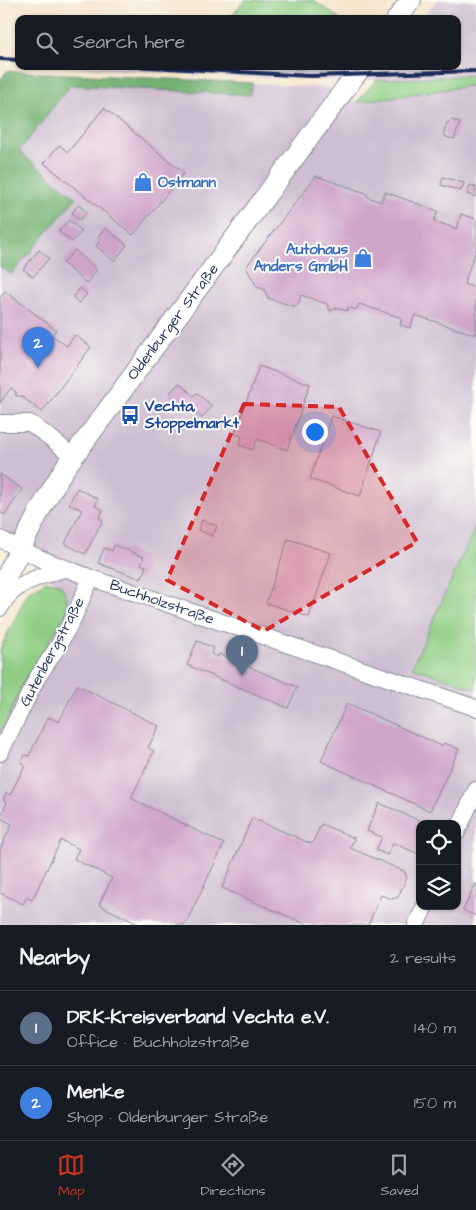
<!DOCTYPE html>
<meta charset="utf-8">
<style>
:root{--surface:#171b24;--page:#242831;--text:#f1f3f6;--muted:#9ea1a6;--line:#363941;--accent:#c8321e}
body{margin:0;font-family:"Architects Daughter",sans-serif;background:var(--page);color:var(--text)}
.controls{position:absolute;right:15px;bottom:15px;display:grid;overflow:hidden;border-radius:10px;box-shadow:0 1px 4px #0004}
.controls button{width:45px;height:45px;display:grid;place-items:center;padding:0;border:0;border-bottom:1px solid var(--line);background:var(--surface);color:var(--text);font:25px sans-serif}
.you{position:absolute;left:314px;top:431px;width:18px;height:18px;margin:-12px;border:4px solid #fff;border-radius:50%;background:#1a73e8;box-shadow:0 0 0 8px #1a73e833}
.badge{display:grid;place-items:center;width:32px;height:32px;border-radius:50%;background:var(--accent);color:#fff;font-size:16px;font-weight:700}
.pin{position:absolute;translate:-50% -41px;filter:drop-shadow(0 1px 2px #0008)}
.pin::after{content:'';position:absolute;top:26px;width:18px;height:15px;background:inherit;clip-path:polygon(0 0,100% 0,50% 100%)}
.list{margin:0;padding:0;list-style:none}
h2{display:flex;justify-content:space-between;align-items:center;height:65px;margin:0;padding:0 20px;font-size:21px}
h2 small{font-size:16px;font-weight:400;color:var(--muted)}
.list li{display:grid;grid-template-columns:32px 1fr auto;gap:15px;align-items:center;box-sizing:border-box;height:75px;padding:0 20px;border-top:1px solid var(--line)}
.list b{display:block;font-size:19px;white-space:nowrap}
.list p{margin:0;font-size:16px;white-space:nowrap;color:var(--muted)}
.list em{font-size:16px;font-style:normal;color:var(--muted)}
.icon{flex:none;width:28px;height:28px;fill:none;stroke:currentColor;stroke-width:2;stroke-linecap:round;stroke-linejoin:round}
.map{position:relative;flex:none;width:476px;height:925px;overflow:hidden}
.search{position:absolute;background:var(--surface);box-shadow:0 1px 4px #0004;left:15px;right:15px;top:15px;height:55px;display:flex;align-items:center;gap:12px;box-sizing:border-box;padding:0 18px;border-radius:10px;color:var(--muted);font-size:19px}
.sheet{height:215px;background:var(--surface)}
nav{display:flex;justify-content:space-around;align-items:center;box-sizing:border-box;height:70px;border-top:1px solid var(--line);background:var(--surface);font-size:14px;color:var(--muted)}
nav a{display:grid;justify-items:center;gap:2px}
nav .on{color:var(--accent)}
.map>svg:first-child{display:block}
.industrial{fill:#cebed1;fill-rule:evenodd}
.green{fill:#8fcd83;stroke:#557e70}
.forest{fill:#73b071;stroke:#477068}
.building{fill:#cfa4c9}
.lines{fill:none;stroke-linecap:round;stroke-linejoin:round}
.minor-casing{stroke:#888a96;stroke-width:18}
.major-casing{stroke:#888a96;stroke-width:22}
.minor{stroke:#fff;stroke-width:16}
.major{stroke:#fff;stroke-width:20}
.rail{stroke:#1b2f5e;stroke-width:4}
.marked{fill:#d62828;fill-opacity:0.2;stroke:#d62828;stroke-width:4;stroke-dasharray:10 6;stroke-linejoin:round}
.labels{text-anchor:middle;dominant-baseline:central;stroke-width:4;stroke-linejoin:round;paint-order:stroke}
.shop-label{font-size:15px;font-weight:bold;fill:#366cbe;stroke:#fdfcf7;text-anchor:start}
.street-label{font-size:15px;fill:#1b2f5e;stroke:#fdfcf7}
.transit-label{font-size:15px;font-weight:bold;fill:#164399;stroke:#fdfcf7;text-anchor:start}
</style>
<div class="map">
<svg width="476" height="925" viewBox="0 0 476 925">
<rect width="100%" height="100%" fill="#fdfcf7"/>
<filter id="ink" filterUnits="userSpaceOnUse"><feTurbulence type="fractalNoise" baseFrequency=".02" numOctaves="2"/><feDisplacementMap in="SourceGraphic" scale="10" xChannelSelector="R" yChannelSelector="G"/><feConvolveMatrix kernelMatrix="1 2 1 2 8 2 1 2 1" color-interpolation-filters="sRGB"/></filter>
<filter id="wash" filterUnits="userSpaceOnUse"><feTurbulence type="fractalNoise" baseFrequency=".0096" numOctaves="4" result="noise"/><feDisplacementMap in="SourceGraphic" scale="20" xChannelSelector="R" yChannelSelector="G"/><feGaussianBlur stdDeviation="1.12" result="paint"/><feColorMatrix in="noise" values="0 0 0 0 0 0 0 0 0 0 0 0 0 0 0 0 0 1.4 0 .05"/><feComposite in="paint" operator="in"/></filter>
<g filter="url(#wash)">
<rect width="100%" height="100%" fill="#f5e5cd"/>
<g class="industrial">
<path d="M437,0H476V75L376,80H323L187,74L57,66H188L347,73L397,71L395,66H457V19H422Z"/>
<path d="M253,83L328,88L357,102H363L476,85V925H0V735L25,680L66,614L63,589L0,534V267L11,275L76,198L19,151L72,85L250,95ZM420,824H457V906H420Z"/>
</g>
<g class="green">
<path d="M245,0H313L340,19H229Z"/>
<path d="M188,66H326L325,72Z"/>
<path d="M476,75V85L357,102L376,80Z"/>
<path d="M476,526V689L412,667Z"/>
<path d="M46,581L59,583L63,589L67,597L66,614L25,680L0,735V649L28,592Z"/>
</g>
<path class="forest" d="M7,71L253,83L250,95L71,85L19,151L76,198L11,275L0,267V80Z"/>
<g id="blocks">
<g class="building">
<path d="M104,108L184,173L133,235L44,163L59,145L68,152Z"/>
<path d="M452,120L460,123L454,139L446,137L444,133L447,123Z"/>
<path d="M316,176L366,193L368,197L381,202L385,192L438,211L434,221L457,229L461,214L476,219V249L464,284L476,288V335L415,315L410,328L400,325L402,318L359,304L356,310L348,307L347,311L337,308L330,311L327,304L301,295L298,305L293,306L268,298L264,289L257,287L246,267Z"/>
<path d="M443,177L464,183L461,191L441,185Z"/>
<path d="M470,185L476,187V197L467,194Z"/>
<path d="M78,205L87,212L80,220L72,213Z"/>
<path d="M69,220L82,231L72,242L59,231Z"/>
<path d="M105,228L127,245L114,261L96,246L101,239L98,237Z"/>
<path d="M39,250L49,258L33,277L23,269Z"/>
<path d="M75,250L97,270L86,283L63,263Z"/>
<path d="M80,288L87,294L79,303L73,297Z"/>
<path d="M5,291L56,330L52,335L67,346L75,335L91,347L42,412L21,396H16V392L11,388L0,403V298Z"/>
<path d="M259,366L310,384L287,450L257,439L253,450L239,445L242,436L235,434Z"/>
<path d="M179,383L194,396L197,393L212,406L202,418L191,408L188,411L169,394Z"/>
<path d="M331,416L381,432L360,496L310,479Z"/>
<path d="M0,474L22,489L5,515L0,512Z"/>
<path d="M77,488L98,499L95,506L103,510L99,518L103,520L85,554L65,544L82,510L69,504Z"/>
<path d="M202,520L217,526L213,536L198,530Z"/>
<path d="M288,539L331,553L309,617L266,603Z"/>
<path d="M114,545L144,557L141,564L146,566L141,579L98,563L104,548L112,551Z"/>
<path d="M197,641L214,648L211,654L218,657L219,654L297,687L288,708L187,665Z"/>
<path d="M77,685L159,726L148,748L154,751L131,798L224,844L185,925H140L99,905L112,878L74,859L79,849L61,840L32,900L27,897L23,904L0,893V849L12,824L0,818L7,802L3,800L6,793L10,795L25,765L21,763L25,755L29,756L48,717L59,722Z"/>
<path d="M347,703L442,746L444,743L459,749L430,811L321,761Z"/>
<path d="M379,803L427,824H420L419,854L393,843L387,855L376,850L382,837L367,831Z"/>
<path d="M252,818L312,844L321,824L354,838L350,848L404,871L407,877L398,897L392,899L381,895L368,925H308L222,888Z"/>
<path d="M476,883V916L463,910Z"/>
</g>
</g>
</g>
<g filter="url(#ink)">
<use href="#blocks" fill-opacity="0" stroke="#888a96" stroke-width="1"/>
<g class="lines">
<g class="minor-casing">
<g id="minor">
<path d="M0,423H30L52,439L73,457"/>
<path d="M0,539L39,558L91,578L476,708"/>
<path d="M0,608C15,581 37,578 64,569"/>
<path d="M0,753L37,678L57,648L73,619L91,578"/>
<path d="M457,832L476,790"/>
<path d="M416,925L425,906"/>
</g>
</g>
<g class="major-casing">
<g id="major">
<path d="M397,19L411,0"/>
<path d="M0,589L40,510L64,469L362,66"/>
</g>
</g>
<use href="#minor" class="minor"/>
<use href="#major" class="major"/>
<g class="rail">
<path d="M0,59L19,60"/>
<path d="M133,66L310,76L476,71"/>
</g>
</g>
</g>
<path class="marked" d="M244,404L339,407L417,542L264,631L167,580Z"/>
<defs>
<g id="shop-bare" transform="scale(1.5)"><path d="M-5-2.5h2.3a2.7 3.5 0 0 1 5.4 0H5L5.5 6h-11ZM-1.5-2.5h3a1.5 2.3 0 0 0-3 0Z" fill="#3f7fe0" stroke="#fdfcf7" stroke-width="2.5" paint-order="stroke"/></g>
<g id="bus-bare" transform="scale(1.5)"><path d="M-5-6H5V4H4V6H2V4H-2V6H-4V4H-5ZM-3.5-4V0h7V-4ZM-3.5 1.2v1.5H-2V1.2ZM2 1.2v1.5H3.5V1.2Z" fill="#1a4fb4" stroke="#fdfcf7" stroke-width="2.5" paint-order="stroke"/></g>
</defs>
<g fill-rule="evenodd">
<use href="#shop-bare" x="143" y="182"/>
<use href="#shop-bare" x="363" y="258"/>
<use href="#bus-bare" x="130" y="415"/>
</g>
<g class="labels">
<g class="shop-label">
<text x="158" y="182">Ostmann</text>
<text x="348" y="249" text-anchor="end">Autohaus<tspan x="348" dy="17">Anders GmbH</tspan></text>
</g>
<g class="street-label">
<text transform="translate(173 322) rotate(-53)">Oldenburger Straße</text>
<text transform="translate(162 602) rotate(19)">Buchholzstraße</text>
<text transform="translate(52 652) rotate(-62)">Gutenbergstraße</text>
</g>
<g class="transit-label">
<text x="145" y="406">Vechta,<tspan x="145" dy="17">Stoppelmarkt</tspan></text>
</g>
</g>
</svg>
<div class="controls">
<button><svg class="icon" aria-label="locate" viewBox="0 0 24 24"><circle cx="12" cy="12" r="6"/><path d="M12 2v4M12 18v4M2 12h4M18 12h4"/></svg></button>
<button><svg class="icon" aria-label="layers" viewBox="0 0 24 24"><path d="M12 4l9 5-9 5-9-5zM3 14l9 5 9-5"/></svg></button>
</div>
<div class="you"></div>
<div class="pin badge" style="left:242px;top:676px;background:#5c6f8a">1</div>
<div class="pin badge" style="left:38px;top:368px;background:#3f7fe0">2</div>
<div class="search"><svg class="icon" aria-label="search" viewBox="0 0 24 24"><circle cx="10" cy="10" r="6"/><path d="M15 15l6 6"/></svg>Search here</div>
</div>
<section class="sheet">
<h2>Nearby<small>2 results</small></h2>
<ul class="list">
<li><span class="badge" style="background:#5c6f8a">1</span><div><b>DRK-Kreisverband Vechta e.V.</b><p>Office · Buchholzstraße</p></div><em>140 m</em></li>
<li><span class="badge" style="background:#3f7fe0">2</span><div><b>Menke</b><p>Shop · Oldenburger Straße</p></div><em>150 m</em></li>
</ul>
</section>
<nav>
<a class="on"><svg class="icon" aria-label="map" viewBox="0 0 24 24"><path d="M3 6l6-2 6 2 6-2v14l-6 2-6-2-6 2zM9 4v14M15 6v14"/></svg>Map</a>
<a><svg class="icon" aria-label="directions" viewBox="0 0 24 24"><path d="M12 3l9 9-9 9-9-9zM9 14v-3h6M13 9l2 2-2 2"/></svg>Directions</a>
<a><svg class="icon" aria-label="saved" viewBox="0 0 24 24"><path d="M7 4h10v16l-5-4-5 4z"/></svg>Saved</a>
</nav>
